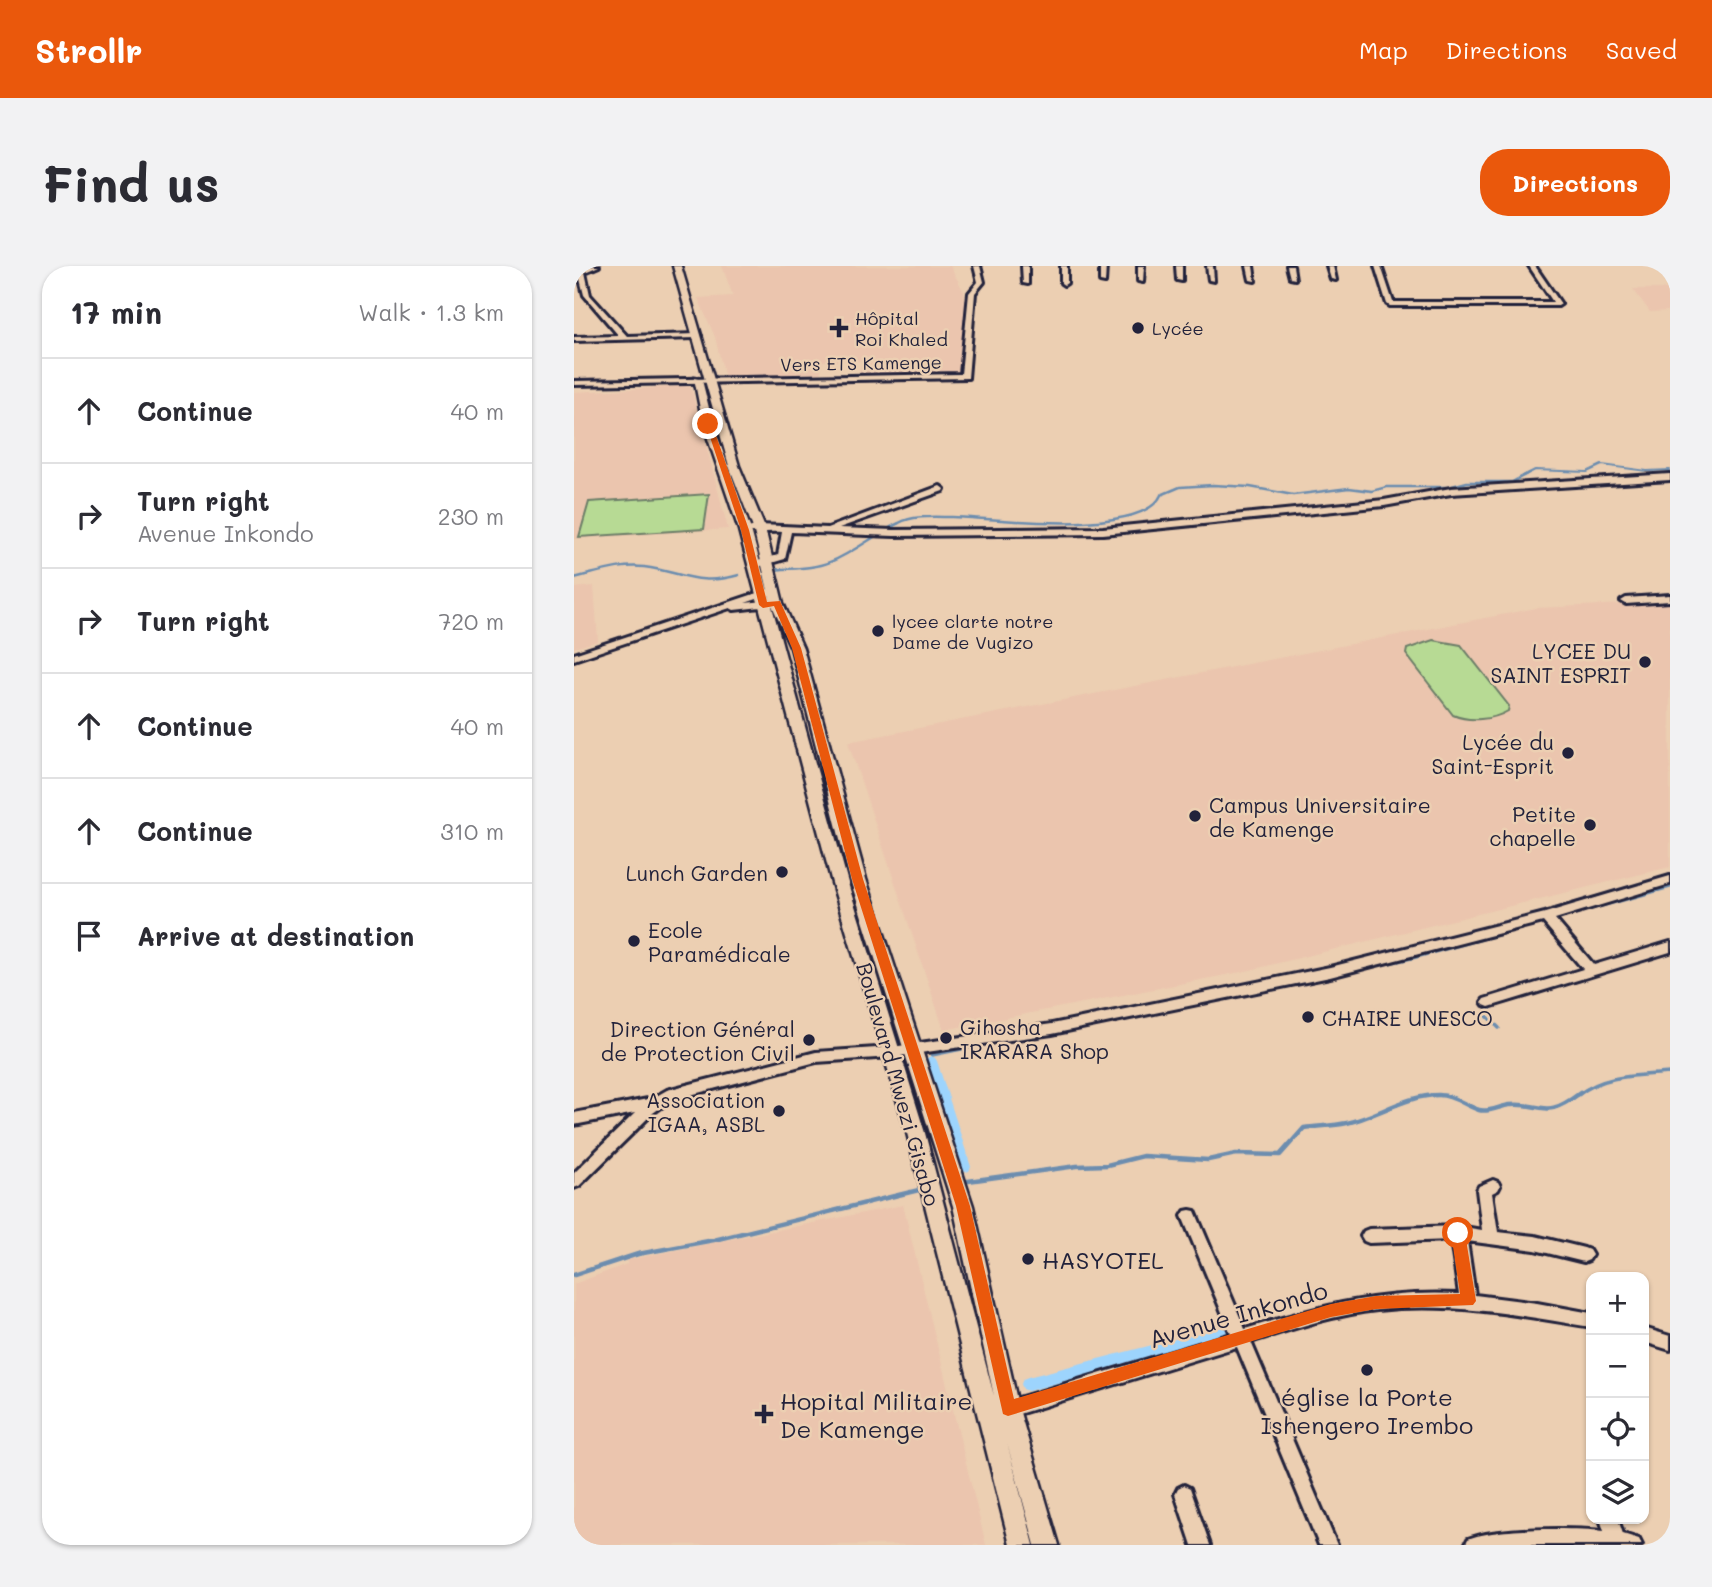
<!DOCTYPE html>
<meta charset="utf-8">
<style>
:root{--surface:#fff;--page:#f2f2f3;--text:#2b2b33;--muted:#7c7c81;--line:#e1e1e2;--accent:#ea580c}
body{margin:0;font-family:Mali,sans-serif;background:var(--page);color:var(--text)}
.controls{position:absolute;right:21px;bottom:21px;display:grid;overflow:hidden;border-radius:14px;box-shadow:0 2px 5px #0004}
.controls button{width:63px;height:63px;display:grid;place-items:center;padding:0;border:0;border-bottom:2px solid var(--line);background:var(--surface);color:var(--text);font:35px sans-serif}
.stop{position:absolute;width:21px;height:21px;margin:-16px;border:5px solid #ea580c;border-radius:50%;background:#fff}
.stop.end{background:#ea580c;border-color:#fff;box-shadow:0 2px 7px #0008}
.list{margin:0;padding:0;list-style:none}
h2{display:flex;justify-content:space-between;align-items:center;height:91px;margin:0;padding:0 28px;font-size:30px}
h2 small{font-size:23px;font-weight:400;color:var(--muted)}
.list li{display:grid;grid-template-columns:46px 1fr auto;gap:21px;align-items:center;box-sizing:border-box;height:105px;padding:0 28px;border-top:2px solid var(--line)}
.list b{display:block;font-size:26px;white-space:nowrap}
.list p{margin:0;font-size:23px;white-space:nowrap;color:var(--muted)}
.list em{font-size:23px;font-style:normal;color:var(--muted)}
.icon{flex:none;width:38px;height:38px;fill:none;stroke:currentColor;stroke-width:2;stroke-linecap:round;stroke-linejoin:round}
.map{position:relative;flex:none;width:1096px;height:1279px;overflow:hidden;border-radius:28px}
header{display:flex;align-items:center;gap:42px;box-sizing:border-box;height:98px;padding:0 35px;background:var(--accent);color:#fff}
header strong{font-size:33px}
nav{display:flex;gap:38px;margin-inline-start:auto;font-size:24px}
.intro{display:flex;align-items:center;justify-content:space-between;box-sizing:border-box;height:168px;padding:0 42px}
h1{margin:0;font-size:49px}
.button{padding:18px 32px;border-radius:28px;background:var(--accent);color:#fff;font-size:24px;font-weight:700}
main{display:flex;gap:42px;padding:0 42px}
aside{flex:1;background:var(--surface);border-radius:28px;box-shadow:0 2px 5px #0004}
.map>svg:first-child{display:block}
.built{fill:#ebc5ae}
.green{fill:#b7da94;stroke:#6c7e68;stroke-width:2}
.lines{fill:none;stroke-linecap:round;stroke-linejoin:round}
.stream-far3{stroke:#6c8daf;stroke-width:2}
.stream-far2{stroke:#6c8daf;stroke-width:2.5}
.stream-far1{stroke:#6c8daf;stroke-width:3.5}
.stream{stroke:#6c8daf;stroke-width:4.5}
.canal{fill:#9dd4fd;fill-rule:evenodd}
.minor-casing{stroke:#22223b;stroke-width:6}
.major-casing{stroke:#22223b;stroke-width:5}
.minor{fill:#eccfb2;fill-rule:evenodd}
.major{fill:#eccfb2;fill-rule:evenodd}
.route{fill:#ea580c}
.poi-dot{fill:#22223b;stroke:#eccfb2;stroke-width:2.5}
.labels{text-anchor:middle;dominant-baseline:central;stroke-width:5;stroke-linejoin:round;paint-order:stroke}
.far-poi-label{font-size:18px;fill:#22223b;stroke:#eccfb2;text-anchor:start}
.far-street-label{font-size:18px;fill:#22223b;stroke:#eccfb2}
.poi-label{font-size:21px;fill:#22223b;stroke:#eccfb2;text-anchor:end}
.street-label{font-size:21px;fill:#22223b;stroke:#eccfb2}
.near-poi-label{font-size:24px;fill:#22223b;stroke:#eccfb2;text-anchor:start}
.near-street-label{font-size:24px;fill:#22223b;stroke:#eccfb2}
</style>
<header>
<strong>Strollr</strong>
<nav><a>Map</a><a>Directions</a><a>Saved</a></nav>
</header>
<div class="intro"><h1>Find us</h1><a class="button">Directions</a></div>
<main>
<aside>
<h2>17 min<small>Walk · 1.3 km</small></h2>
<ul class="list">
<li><svg class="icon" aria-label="ahead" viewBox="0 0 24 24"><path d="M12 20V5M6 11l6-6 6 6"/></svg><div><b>Continue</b></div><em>40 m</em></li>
<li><svg class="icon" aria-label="right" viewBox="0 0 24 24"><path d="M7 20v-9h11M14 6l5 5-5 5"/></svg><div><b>Turn right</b><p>Avenue Inkondo</p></div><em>230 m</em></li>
<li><svg class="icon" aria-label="right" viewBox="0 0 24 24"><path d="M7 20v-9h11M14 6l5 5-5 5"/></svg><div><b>Turn right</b></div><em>720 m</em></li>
<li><svg class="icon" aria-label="ahead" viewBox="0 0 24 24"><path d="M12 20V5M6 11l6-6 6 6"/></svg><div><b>Continue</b></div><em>40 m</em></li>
<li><svg class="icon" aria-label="ahead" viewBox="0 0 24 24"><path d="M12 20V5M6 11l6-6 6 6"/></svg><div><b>Continue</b></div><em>310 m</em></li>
<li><svg class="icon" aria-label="arrive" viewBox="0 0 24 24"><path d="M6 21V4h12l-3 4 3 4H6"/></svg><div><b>Arrive at destination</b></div></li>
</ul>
</aside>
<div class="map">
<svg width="1096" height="1279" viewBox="0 0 1096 1279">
<rect width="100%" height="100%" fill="#eccfb2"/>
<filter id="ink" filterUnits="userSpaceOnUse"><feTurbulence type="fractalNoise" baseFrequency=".0143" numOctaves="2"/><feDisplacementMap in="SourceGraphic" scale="14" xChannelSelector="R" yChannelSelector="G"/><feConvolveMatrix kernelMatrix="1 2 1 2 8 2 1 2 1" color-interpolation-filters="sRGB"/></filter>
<g filter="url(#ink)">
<g class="built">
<path d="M148,0H376L390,26L394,53L388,106L285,109L287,95H249L246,110L151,112L141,71L124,32L159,30Z"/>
<path d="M1059,23H1096V45L1076,46Z"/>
<path d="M112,120L117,121L154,263L0,273V126Z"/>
<path d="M20,320L24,375L0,382V322Z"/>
<path d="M1096,336V601L672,705L370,764L274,476L962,342Z"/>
<path d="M329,939L412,1279H0V1018L53,998V994Z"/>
</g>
<g class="green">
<path d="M135,228L130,263L5,271L15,236Z"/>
<path d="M859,374L887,379L935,440L934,445C919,454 895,456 879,449L832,388L833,383Z"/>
</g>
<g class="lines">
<path class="stream-far3" d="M949,210L961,204L1013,206L1028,199L1073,205L1096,204"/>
<g class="stream-far2">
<path d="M198,304C216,302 240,303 256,296C281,286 301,268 325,257C340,249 361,251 378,251C419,252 568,272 587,229L606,221L639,219L676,221L719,229L775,222L798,225L813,221H874L893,216H938L953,208"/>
<path d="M0,312C23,307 46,298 70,301C109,306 122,321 165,309"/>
</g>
<g class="stream-far1">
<path d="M987,651L1096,621"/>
<path d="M787,703L842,691L973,655"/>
<path d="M921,739L912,745V749L925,762"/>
<path d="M358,789L422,776"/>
<path d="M862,829H865"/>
<path d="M1004,829C1031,808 1063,810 1096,807"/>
</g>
<g class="stream">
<path d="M387,916L503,900L533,899L569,890L634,894L662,888L706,889L730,862C744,860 759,860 773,857C804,850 832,829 865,829C880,829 891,840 905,844C914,847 926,840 936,839C971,836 969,855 1006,827"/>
<path d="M0,1009L64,988L140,974L349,923"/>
</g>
<g class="canal">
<path d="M357,790L361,792L363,795L397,901L395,905L391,906L387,905L385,901L351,795L353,792Z"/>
<path d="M656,1059L661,1061L663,1065L661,1069L656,1071L454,1125L449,1123L447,1118L449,1113L454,1111Z"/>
</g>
<g class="minor-casing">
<g id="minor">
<path d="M16,0H25L11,6L16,29L53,70L123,68L127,70L123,72L0,75V71L45,70L10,29L4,5Z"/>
<path d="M400,0H406L410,16L401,27L394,112L0,119V115L387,108L395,27L404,16Z"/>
<path d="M448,0H454V18L449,17Z"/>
<path d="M487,0H493V17L490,19L487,17Z"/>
<path d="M526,0H532L531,17L526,16Z"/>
<path d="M564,0H570L569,16L564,15Z"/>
<path d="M602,0H608V15L603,14Z"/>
<path d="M633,0H639L640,15L635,14Z"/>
<path d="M673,0H679L681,15L676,14Z"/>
<path d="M713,0H719L721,13L716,12Z"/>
<path d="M753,0H759L762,14L757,13Z"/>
<path d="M801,0H807L819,36H979L955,0H961L987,38L984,40H816L813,38Z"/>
<path d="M1096,208V214L877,228L810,240L529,268L320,270L217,266L211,293L180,302L177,301V297L204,289L208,266C197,265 174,268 167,264L185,259L254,262L366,220L370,223L369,225L265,262L320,264L529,262L810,234L877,222Z"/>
<path d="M195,323L200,326L198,328L171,337L201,334L206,337L204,339L160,344L156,342L0,394V388Z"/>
<path d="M1096,329V335L1052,338L1047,335L1052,332Z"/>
<path d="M1096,610V618L981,653L1020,699L1096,676V686L915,741L910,739L908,736L910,733L1009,703L969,656L756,711L478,768L318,791L242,796L97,834L79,847L5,920L0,922V907L61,847L0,859V847L79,832L93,824L242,786L318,781L478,758L756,701L971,647Z"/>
<path d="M919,914L924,916L926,920L924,924L918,927L924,966L961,970L1010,982L1015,984L1018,989L1015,994L1010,996L961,984L893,975L901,1029L963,1037L1017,1047V1061C946,1049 876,1036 803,1044C759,1049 718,1063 677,1076L763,1279H745L663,1081L428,1153L422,1151L420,1145L422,1139L428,1137L657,1068L608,950L611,945L616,944L621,945L671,1063C744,1040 808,1024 885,1028L877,974L795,977L790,975L787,970L790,965L795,963L884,960L908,964L903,924L905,920Z"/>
<path d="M1070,1062L1096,1070V1084L1070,1076Z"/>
<path d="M610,1219L616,1222L636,1279H618L601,1228L604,1222Z"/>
<path d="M1026,1253H1044L1049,1268L1065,1273L1068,1279H891L894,1273C922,1261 998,1262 1030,1265Z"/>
</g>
</g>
<g class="major-casing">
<path id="major" d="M99,0H107L165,200L191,262L209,337L229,382L292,613L399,940L445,1143L485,1279H461L433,1177L460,1279H436L333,867L258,617L165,264L129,158L120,112L128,114L139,158L177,264L274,617L351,867L420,1130L379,940L276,613L217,382L197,337L179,262L155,200Z"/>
</g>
<use href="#minor" class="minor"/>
<use href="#major" class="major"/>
</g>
</g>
<path class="route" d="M131,156L138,158L175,264L193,336L206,335L227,382L289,613L396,940L440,1133L757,1038L802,1030L886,1028L877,967L884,961L891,967L902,1035L899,1039L802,1043L757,1051L434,1150L429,1148L382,940L278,613L218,382L200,340L189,342L185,339L167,264Z"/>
<g class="poi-dot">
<path d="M261.5 51.5h7v7h7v7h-7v7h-7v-7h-7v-7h7z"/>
<circle cx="564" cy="62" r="7"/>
<circle cx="304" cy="365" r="7"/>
<circle cx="1071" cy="396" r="7"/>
<circle cx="994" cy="487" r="7"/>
<circle cx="621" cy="550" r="7"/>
<circle cx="1016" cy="559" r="7"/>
<circle cx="208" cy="606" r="7"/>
<circle cx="60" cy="675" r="7"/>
<circle cx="734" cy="751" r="7"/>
<circle cx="372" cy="772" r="7"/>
<circle cx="235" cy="774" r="7"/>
<circle cx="205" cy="845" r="7"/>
<circle cx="454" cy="993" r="7"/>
<circle cx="793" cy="1104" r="7"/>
<path d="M186.5 1137.5h7v7h7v7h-7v7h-7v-7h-7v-7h7z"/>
</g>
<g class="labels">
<g class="far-poi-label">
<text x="281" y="52">Hôpital<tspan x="281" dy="21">Roi Khaled</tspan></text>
<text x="578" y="62">Lycée</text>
<text x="318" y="355">lycee clarte notre<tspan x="318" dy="21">Dame de Vugizo</tspan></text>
</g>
<g class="far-street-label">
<text transform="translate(287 97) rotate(-1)">Vers ETS Kamenge</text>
</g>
<g class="poi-label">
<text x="1057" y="384">LYCEE DU<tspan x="1057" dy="24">SAINT ESPRIT</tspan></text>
<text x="980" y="475">Lycée du<tspan x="980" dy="24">Saint-Esprit</tspan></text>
<text x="635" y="538" text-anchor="start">Campus Universitaire<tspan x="635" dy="24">de Kamenge</tspan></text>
<text x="1002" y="547">Petite<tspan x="1002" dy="24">chapelle</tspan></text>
<text x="194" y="606">Lunch Garden</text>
<text x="74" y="663" text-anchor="start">Ecole<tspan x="74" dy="24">Paramédicale</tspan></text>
<text x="748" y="751" text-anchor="start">CHAIRE UNESCO</text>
<text x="386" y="760" text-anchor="start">Gihosha<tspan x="386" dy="24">IRARARA Shop</tspan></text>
<text x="221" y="762">Direction Général<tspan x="221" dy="24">de Protection Civil</tspan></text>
<text x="191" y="833">Association<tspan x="191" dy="24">IGAA, ASBL</tspan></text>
</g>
<g class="street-label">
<text transform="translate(325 818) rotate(74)">Boulevard Mwezi Gisabo</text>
</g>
<g class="near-poi-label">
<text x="468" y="993">HASYOTEL</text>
<text x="793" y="1130" text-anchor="middle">église la Porte<tspan x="793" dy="28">Ishengero Irembo</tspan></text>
<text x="206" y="1134">Hopital Militaire<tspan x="206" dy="28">De Kamenge</tspan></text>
</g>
<g class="near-street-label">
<text transform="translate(664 1048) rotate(-16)">Avenue Inkondo</text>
</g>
</g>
</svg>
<div class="controls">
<button>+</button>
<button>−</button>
<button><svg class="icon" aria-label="locate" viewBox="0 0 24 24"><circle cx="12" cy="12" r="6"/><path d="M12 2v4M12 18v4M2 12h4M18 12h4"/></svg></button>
<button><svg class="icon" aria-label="layers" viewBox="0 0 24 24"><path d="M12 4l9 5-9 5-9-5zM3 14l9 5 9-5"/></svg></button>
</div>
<div class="stop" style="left:884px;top:967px"></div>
<div class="stop end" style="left:134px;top:158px"></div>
</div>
</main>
